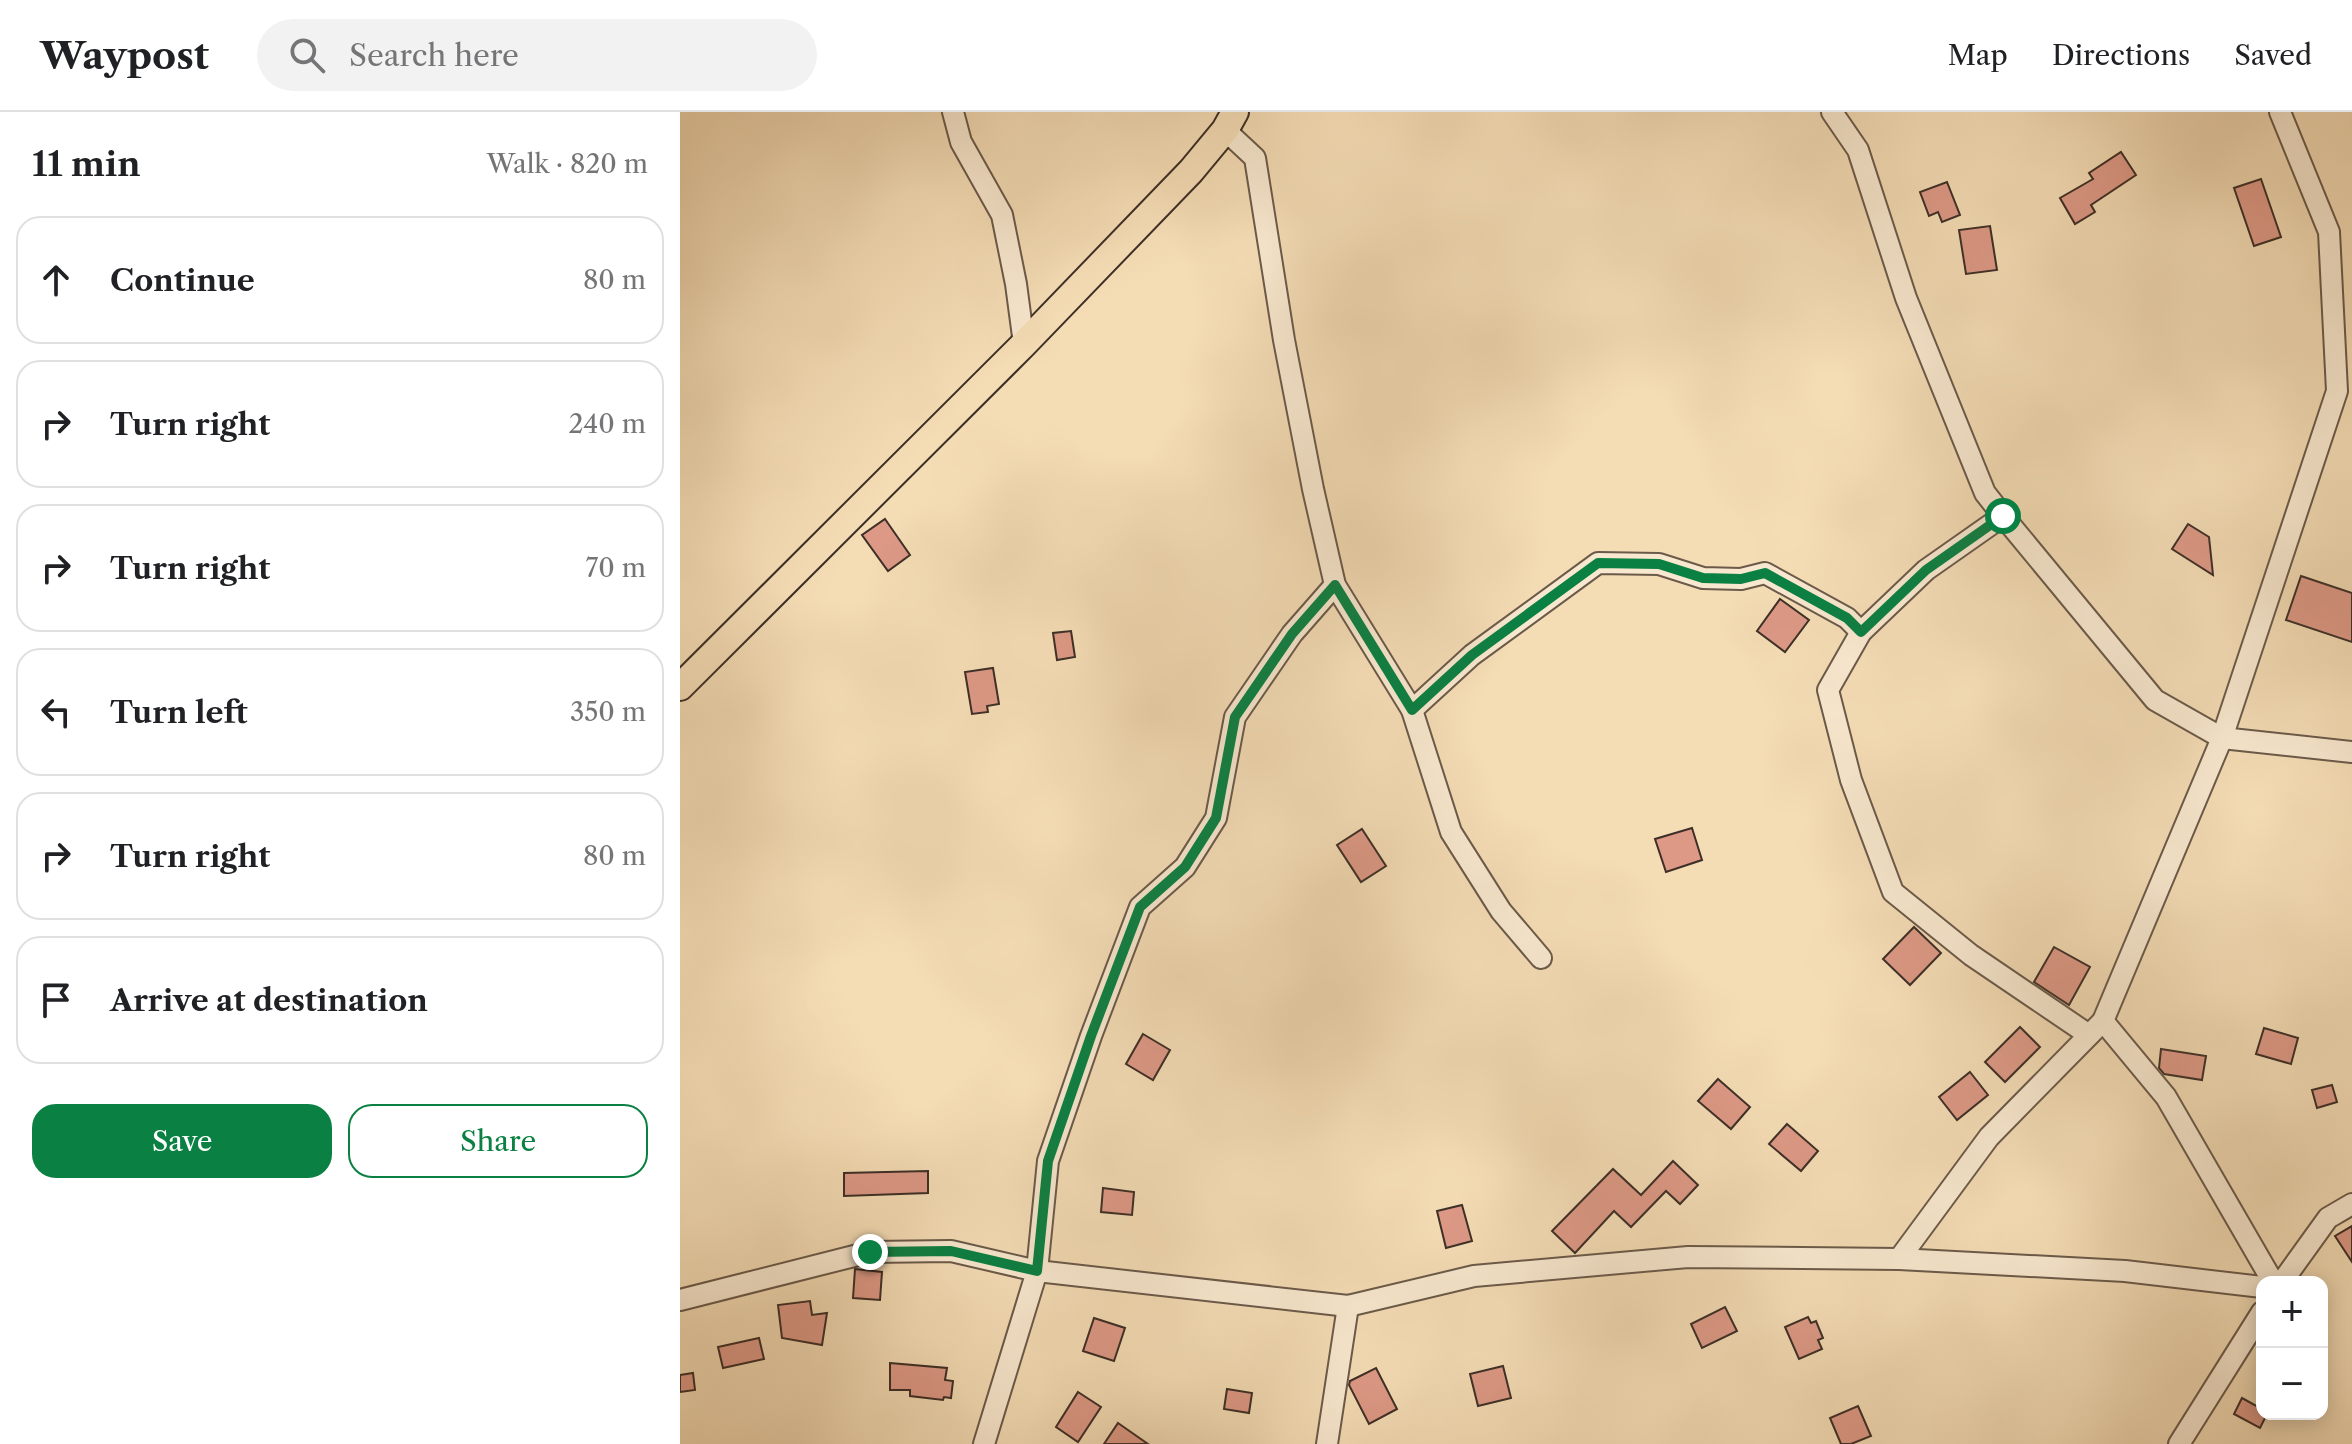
<!DOCTYPE html>
<meta charset="utf-8">
<style>
:root{--surface:#fff;--page:#f2f2f2;--text:#202124;--muted:#757577;--line:#e0e0e0;--accent:#0b8043}
body{margin:0;font-family:"Libre Caslon Text",serif;background:var(--page);color:var(--text)}
.controls{position:absolute;right:24px;bottom:24px;display:grid;overflow:hidden;border-radius:16px;box-shadow:0 4px 20px #0003}
.controls button{width:72px;height:72px;display:grid;place-items:center;padding:0;border:0;border-bottom:2px solid var(--line);background:var(--surface);color:var(--text);font:40px sans-serif}
.stop{position:absolute;width:24px;height:24px;margin:-18px;border:6px solid #0b8043;border-radius:50%;background:#fff}
.stop.end{background:#0b8043;border-color:#fff;box-shadow:0 2px 8px #0008}
.list{margin:0;padding:0;list-style:none}
h2{display:flex;justify-content:space-between;align-items:center;height:104px;margin:0;padding:0 32px;font-size:34px}
h2 small{font-size:26px;font-weight:400;color:var(--muted)}
.list li{display:grid;grid-template-columns:52px 1fr auto;gap:24px;align-items:center;box-sizing:border-box;height:128px;margin:0 16px 16px;padding:0 16px;border:2px solid var(--line);border-radius:24px}
.list b{display:block;font-size:30px;white-space:nowrap}
.list em{font-size:26px;font-style:normal;color:var(--muted)}
.actions{display:flex;gap:16px;padding:24px 32px}
.actions a{flex:1;padding:18px 0;border:2px solid var(--accent);border-radius:24px;text-align:center;font-size:28px;color:var(--accent)}
.actions .main{background:var(--accent);color:#fff}
.icon{flex:none;width:44px;height:44px;fill:none;stroke:currentColor;stroke-width:2;stroke-linecap:round;stroke-linejoin:round}
.map{position:relative;flex:none;width:1672px;height:1332px;overflow:hidden}
header{display:flex;align-items:center;gap:48px;box-sizing:border-box;height:112px;padding:0 40px;background:var(--surface);border-bottom:2px solid var(--line)}
header strong{font-size:38px}
nav{display:flex;gap:44px;margin-inline-start:auto;font-size:28px}
.search{width:560px;height:72px;background:var(--page);display:flex;align-items:center;gap:20px;box-sizing:border-box;padding:0 28px;border-radius:44px;color:var(--muted);font-size:30px}
main{display:flex}
aside{flex:1;background:var(--surface)}
.map>svg:first-child{display:block}
.building{fill:#dd9986;stroke:#3d2f27;stroke-width:2}
.lines{fill:none;stroke-linecap:round;stroke-linejoin:round}
.minor-casing{stroke:#6b5a4a;stroke-width:24}
.major-casing{stroke:#3d2f27;stroke-width:30}
.minor{stroke:#f8e8cf;stroke-width:20}
.major{stroke:#f4dcb5;stroke-width:26}
.route{stroke:#0b8043;stroke-width:10}
</style>
<header>
<strong>Waypost</strong>
<div class="search"><svg class="icon" aria-label="search" viewBox="0 0 24 24"><circle cx="10" cy="10" r="6"/><path d="M15 15l6 6"/></svg>Search here</div>
<nav><a>Map</a><a>Directions</a><a>Saved</a></nav>
</header>
<main>
<aside>
<h2>11 min<small>Walk · 820 m</small></h2>
<ul class="list">
<li><svg class="icon" aria-label="ahead" viewBox="0 0 24 24"><path d="M12 20V5M6 11l6-6 6 6"/></svg><div><b>Continue</b></div><em>80 m</em></li>
<li><svg class="icon" aria-label="right" viewBox="0 0 24 24"><path d="M7 20v-9h11M14 6l5 5-5 5"/></svg><div><b>Turn right</b></div><em>240 m</em></li>
<li><svg class="icon" aria-label="right" viewBox="0 0 24 24"><path d="M7 20v-9h11M14 6l5 5-5 5"/></svg><div><b>Turn right</b></div><em>70 m</em></li>
<li><svg class="icon" aria-label="left" viewBox="0 0 24 24"><path d="M17 20v-9H6M10 6l-5 5 5 5"/></svg><div><b>Turn left</b></div><em>350 m</em></li>
<li><svg class="icon" aria-label="right" viewBox="0 0 24 24"><path d="M7 20v-9h11M14 6l5 5-5 5"/></svg><div><b>Turn right</b></div><em>80 m</em></li>
<li><svg class="icon" aria-label="arrive" viewBox="0 0 24 24"><path d="M6 21V4h12l-3 4 3 4H6"/></svg><div><b>Arrive at destination</b></div></li>
</ul>
<div class="actions"><a class="main">Save</a><a>Share</a></div>
</aside>
<div class="map">
<svg width="1672" height="1332" viewBox="0 0 1672 1332">
<rect width="100%" height="100%" fill="#f4dcb5"/>
<filter id="stains"><feTurbulence type="fractalNoise" baseFrequency=".0025" numOctaves="4"/><feColorMatrix values="0 0 0 0 .2 0 0 0 0 .09 0 0 0 0 .02 0 0 0 .5 -.17"/></filter>
<radialGradient id="worn" r=".72"><stop offset=".6" stop-color="#630" stop-opacity="0"/><stop offset="1" stop-color="#630" stop-opacity=".3"/></radialGradient>
<g class="building">
<path d="M1441,40L1456,63L1411,93L1415,100L1395,112L1380,86L1413,67L1409,61Z"/>
<path d="M1581,67L1601,125L1574,134L1554,76Z"/>
<path d="M1267,70L1280,103L1262,110L1258,100L1249,104L1240,80Z"/>
<path d="M1310,114L1317,158L1286,162L1279,118Z"/>
<path d="M205,407L230,443L208,459L182,423Z"/>
<path d="M1508,412L1529,425L1533,463L1492,437Z"/>
<path d="M1621,464L1672,481V530L1606,508Z"/>
<path d="M1100,487L1129,508L1105,540L1077,519Z"/>
<path d="M391,519L395,545L377,548L373,521Z"/>
<path d="M313,556L319,592L307,594L308,600L292,602L285,560Z"/>
<path d="M1012,716L1022,748L986,760L975,727Z"/>
<path d="M682,717L706,754L681,770L657,733Z"/>
<path d="M1234,815L1261,841L1230,873L1203,847Z"/>
<path d="M1374,835L1410,855L1389,893L1354,870Z"/>
<path d="M1340,915L1360,935L1325,970L1305,950Z"/>
<path d="M1584,916L1618,926L1611,952L1576,942Z"/>
<path d="M463,922L490,938L473,968L446,952Z"/>
<path d="M1481,937L1526,944L1522,968L1484,962L1479,956Z"/>
<path d="M1290,960L1308,983L1277,1008L1259,985Z"/>
<path d="M1038,967L1070,995L1051,1017L1018,989Z"/>
<path d="M1652,973L1657,990L1637,996L1632,978Z"/>
<path d="M1107,1012L1138,1039L1121,1059L1089,1032Z"/>
<path d="M993,1049L1018,1073L1000,1092L986,1079L951,1115L934,1099L895,1141L872,1119L933,1057L961,1083Z"/>
<path d="M248,1059V1081L164,1084V1061Z"/>
<path d="M423,1076L454,1080L452,1103L421,1100Z"/>
<path d="M782,1093L792,1129L766,1136L757,1099Z"/>
<path d="M1672,1114V1150L1655,1124Z"/>
<path d="M175,1157L202,1160L200,1188L173,1186Z"/>
<path d="M130,1189L132,1203L147,1201L142,1233L102,1226L98,1193Z"/>
<path d="M1045,1195L1057,1219L1022,1236L1011,1212Z"/>
<path d="M1128,1205L1131,1211L1136,1209L1143,1226L1138,1228L1142,1237L1119,1247L1105,1215Z"/>
<path d="M414,1206L445,1216L434,1249L403,1239Z"/>
<path d="M79,1226L84,1247L43,1256L38,1235Z"/>
<path d="M210,1251L267,1256L265,1268L273,1269L271,1286L264,1285L263,1288L230,1284V1278H210Z"/>
<path d="M823,1254L831,1286L798,1294L790,1262Z"/>
<path d="M696,1256L717,1297L689,1312L669,1273L670,1269Z"/>
<path d="M13,1261L15,1278L0,1280V1263Z"/>
<path d="M547,1277L572,1281L569,1301L544,1297Z"/>
<path d="M398,1280L421,1295L398,1330L376,1315Z"/>
<path d="M1562,1286L1582,1297V1302H1587L1580,1316L1554,1302Z"/>
<path d="M1178,1294L1191,1324L1171,1332H1161L1150,1306Z"/>
<path d="M438,1311L468,1332H424Z"/>
</g>
<g class="lines">
<g class="minor-casing">
<g id="minor">
<path d="M273,0L281,30L322,103L336,172L344,232"/>
<path d="M1152,0L1178,38L1226,186L1305,381L1323,404L1475,588L1542,626L1672,640"/>
<path d="M545,18L575,46L604,228L633,377L655,473L732,598L792,543L918,451L979,452L1023,466L1061,467L1085,461L1167,506L1181,520"/>
<path d="M1323,404L1246,458L1181,520L1148,578L1171,668L1213,780L1291,843L1409,923"/>
<path d="M732,598L771,720L821,799L861,846"/>
<path d="M1423,909L1486,985L1593,1170"/>
<path d="M1219,1147L1309,1025L1423,909L1542,626L1657,279L1649,120L1600,0"/>
<path d="M1602,1170L1648,1106L1672,1092"/>
<path d="M0,1188L190,1140L271,1139L357,1159L668,1194L794,1164L1008,1145L1219,1147L1445,1159L1582,1175"/>
<path d="M304,1332L357,1159L368,1049L411,924L460,795L505,755L536,706L555,605L612,522L655,473"/>
<path d="M647,1332L668,1194"/>
<path d="M1499,1332L1582,1200"/>
</g>
</g>
<g class="major-casing">
<path id="major" d="M0,575L344,232L511,59L545,18L555,0"/>
</g>
<use href="#minor" class="minor"/>
<use href="#major" class="major"/>
</g>
<g class="lines">
<path class="route" d="M190,1140L271,1139L357,1159L368,1049L411,924L460,795L505,755L536,706L555,605L612,522L655,473L732,598L792,543L918,451L979,452L1023,466L1061,467L1085,461L1167,506L1181,520L1246,458L1323,404"/>
</g>
<rect width="100%" height="100%" filter="url(#stains)"/>
<rect width="100%" height="100%" fill="url(#worn)"/>
</svg>
<div class="controls">
<button>+</button>
<button>−</button>
</div>
<div class="stop" style="left:1323px;top:404px"></div>
<div class="stop end" style="left:190px;top:1140px"></div>
</div>
</main>
